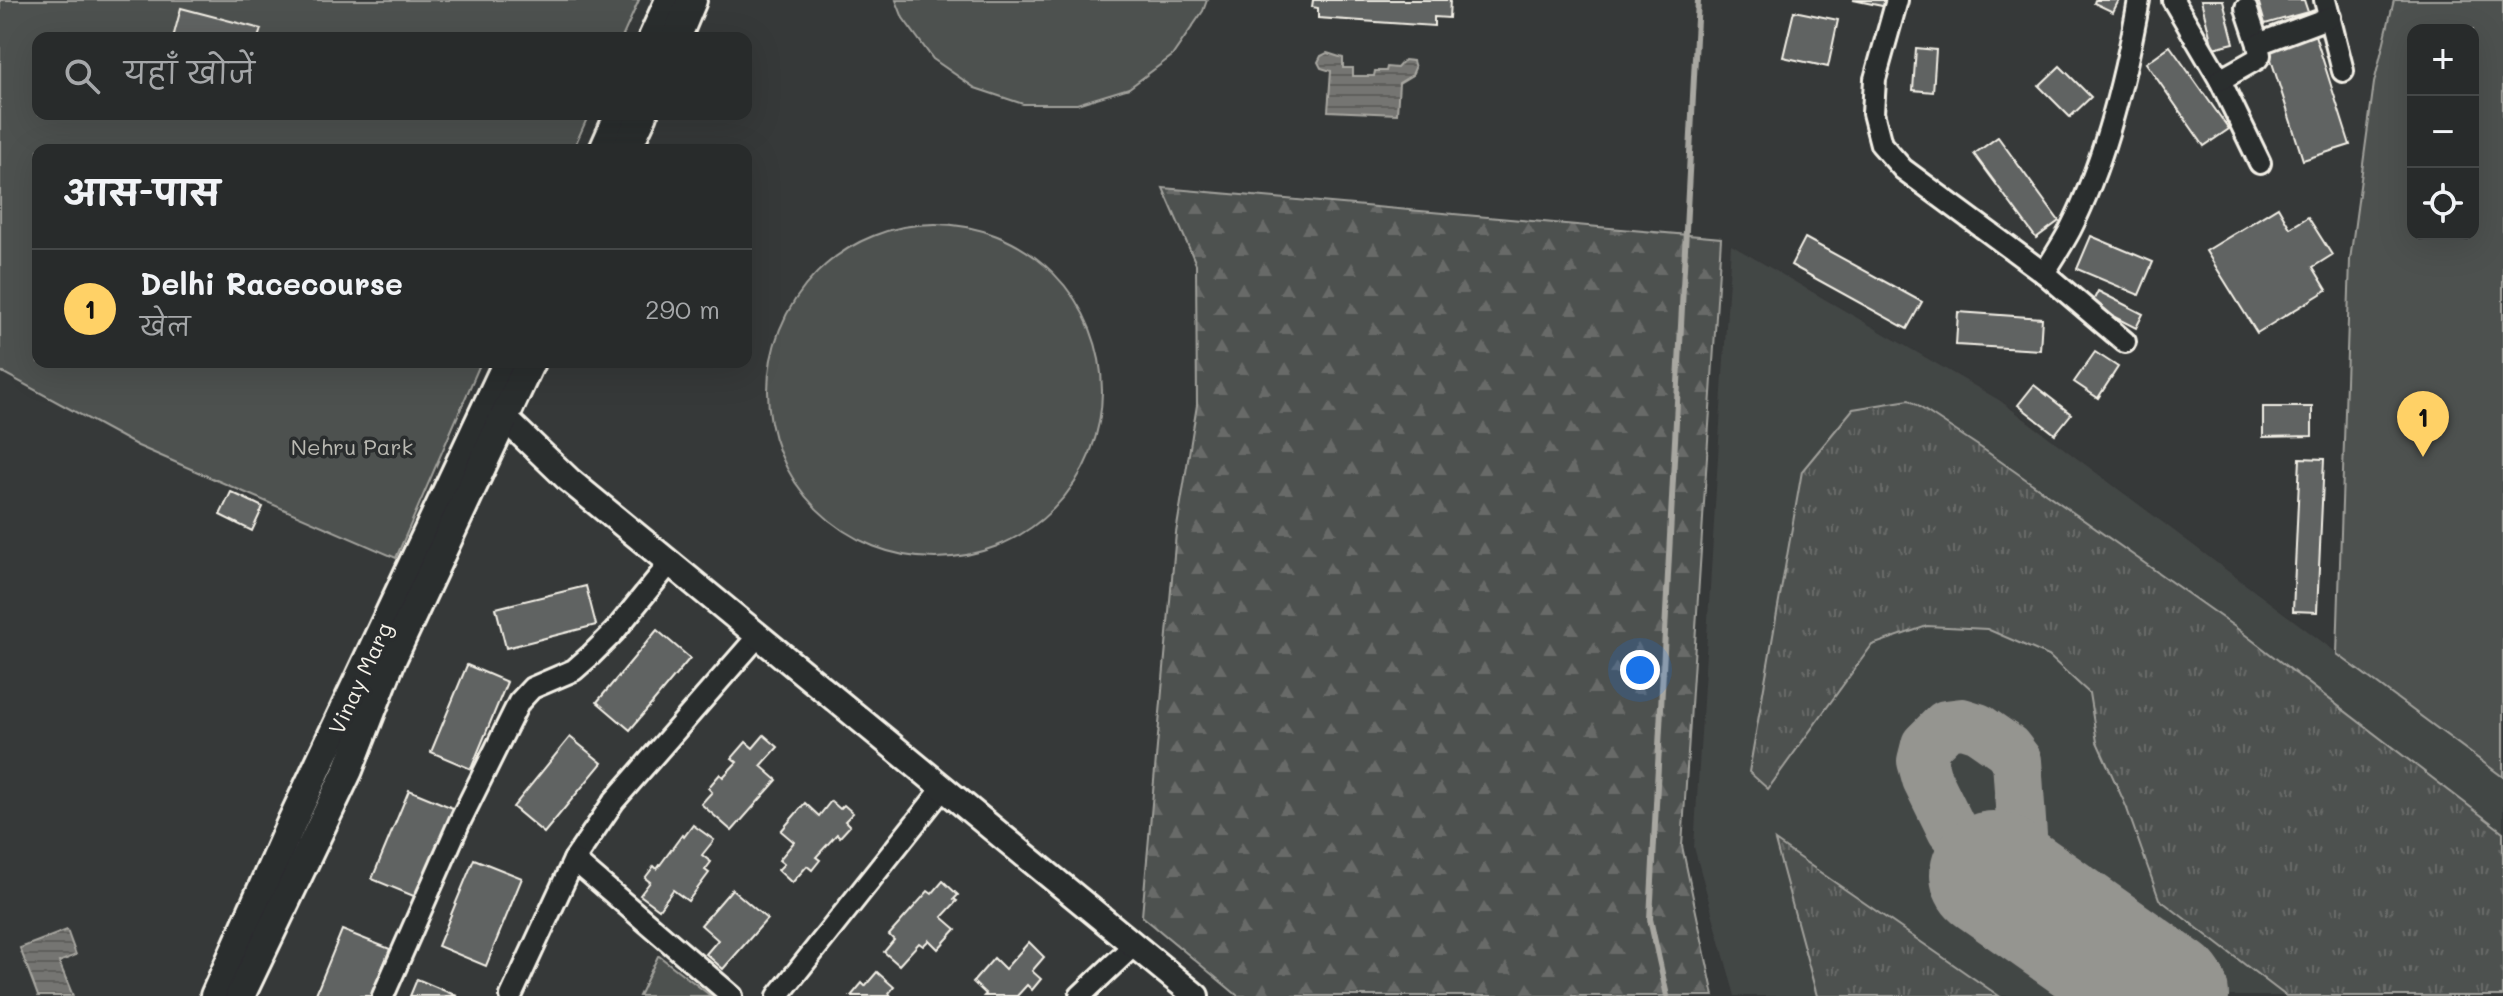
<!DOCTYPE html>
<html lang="hi">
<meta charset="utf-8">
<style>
:root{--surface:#282b2b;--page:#303333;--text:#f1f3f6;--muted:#a5a7a9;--line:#444747;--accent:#ffd166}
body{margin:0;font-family:Mali,"Playpen Sans Deva",sans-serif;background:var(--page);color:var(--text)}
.controls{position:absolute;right:24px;top:24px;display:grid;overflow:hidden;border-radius:16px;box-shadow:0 8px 32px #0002}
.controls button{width:72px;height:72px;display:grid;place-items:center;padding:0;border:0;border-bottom:2px solid var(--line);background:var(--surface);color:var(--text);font:40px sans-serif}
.you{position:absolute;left:1640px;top:670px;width:28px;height:28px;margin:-20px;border:6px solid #fff;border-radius:50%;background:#1a73e8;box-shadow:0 0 0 12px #1a73e833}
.badge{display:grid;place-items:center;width:52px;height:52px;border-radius:50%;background:var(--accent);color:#111;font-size:26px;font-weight:700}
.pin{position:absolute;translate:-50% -66px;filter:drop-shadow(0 2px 4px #0008)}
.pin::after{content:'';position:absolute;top:42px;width:28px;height:24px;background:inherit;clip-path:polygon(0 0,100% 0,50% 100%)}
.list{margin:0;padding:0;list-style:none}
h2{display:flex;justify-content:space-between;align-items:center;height:104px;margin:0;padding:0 32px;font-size:34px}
h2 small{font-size:26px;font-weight:400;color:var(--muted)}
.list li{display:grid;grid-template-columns:52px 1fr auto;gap:24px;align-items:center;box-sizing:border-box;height:120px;padding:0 32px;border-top:2px solid var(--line)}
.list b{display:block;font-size:30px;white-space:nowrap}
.list p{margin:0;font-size:26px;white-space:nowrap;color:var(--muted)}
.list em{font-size:26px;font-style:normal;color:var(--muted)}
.icon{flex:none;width:44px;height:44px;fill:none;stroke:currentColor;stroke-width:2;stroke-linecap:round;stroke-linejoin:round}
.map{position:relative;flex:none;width:2503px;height:996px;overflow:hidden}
.search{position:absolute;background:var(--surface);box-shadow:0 8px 32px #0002;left:32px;top:32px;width:720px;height:88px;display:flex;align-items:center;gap:20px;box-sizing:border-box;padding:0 28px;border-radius:16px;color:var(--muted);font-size:30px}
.panel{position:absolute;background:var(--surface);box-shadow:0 8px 32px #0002;left:32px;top:144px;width:720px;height:224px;border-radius:16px}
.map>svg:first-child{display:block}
.built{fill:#434645}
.grass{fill:url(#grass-tufts);stroke:#a1a19c;stroke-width:2}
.forest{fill:url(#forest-firs);stroke:#a1a19c;stroke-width:2}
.green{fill:#4e514f;stroke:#a1a19c;stroke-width:2;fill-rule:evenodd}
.water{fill:url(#water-rules);stroke:#a8a7a1;stroke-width:2}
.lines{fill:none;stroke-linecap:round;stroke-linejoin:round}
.stream{stroke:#a8a7a1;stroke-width:6}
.taxiway{stroke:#959590;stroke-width:50}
.runway{stroke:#959590;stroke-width:126}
.building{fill:#616362;stroke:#f4f1e8;stroke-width:2}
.minor-casing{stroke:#f4f1e8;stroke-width:26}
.tertiary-casing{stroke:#f4f1e8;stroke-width:30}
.secondary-casing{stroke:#f4f1e8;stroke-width:34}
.minor{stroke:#2a2d2e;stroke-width:20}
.tertiary{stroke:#2a2d2e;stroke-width:24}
.secondary{stroke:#2a2d2e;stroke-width:28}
.labels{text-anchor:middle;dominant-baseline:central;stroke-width:7;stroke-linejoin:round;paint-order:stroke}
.park-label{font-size:22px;fill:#bab9b2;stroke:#2a2d2e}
.street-label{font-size:22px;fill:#f4f1e8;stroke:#2a2d2e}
</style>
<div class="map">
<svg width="2503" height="996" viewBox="0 0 2503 996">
<defs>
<pattern id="grass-tufts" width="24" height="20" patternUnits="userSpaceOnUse" patternTransform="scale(2)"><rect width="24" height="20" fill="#4e514f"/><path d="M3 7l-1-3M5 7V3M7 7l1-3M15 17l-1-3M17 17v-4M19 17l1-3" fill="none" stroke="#686a68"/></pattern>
<pattern id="forest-firs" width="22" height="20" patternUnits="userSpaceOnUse" patternTransform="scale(2)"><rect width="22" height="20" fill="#4e514f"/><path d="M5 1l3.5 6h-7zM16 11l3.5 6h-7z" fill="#686a68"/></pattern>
<pattern id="water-rules" width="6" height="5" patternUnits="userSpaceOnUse" patternTransform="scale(2)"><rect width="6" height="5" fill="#757572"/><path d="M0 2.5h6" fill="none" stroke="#5f5e5c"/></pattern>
</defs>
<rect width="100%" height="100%" fill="#363939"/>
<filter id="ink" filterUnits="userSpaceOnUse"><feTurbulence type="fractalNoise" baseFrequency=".0125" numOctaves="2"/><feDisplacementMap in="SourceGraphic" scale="16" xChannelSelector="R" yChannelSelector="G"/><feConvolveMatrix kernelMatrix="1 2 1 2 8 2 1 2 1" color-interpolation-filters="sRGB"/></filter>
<g filter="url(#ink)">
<path class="built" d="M1731,245L1999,400L2503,777V996H1735L1694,847Z"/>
<g class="grass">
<path d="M1909,400L1983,449L2235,627L2503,832V996H2286L2159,899L2126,806L2097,742L2089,693L2049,656L1987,629L1927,626L1872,645L1768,789L1749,772L1802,471L1853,409Z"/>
<path d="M1775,841L1999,996H1817Z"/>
</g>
<path class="forest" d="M1163,188L1721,238L1682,846L1714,996H1238L1142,916L1176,533L1197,405L1196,264Z"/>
<g class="green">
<path d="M0,0H639L622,38H38V114H589L573,150H38V362H481L396,558L138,446L0,371Z"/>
<path d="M896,0H1207L1203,11L1172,56L1129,88L1077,104H1023L975,88L933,59L903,18Z"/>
<path d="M2394,0H2503V777L2337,654L2350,260L2374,83ZM2473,30V234H2413V30Z"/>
<circle cx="935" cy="391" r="167"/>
<path d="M658,956H659L711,996H639Z"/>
</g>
<g class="water">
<path d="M1327,53L1343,58V68H1353V76H1374L1375,71H1386L1387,67L1397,68L1404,60L1413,61L1415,68L1412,75L1399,83L1397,114L1328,111L1331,71L1321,68L1318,62L1321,56Z"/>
<path d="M67,930L76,955L59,962L73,996H38L20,948Z"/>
</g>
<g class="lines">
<path class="stream" d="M1667,996L1650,919L1698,0"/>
<path class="taxiway" d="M1993,874L1952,830L1927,779L1922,761L1926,745L1946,725L1962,723L1978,728L2007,748L2017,761L2023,850L2045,910"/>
<path class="runway" d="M1993,874L2166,996"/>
</g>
<g class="building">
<path d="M1313,0H1450L1449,18L1434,17V26L1318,18V8L1312,7Z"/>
<path d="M1853,0H1888L1887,7Z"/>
<path d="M2095,0H2119L2113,12L2094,3Z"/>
<path d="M2201,0H2223L2234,43L2213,48Z"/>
<path d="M2258,0H2304L2308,12L2265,24Z"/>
<path d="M181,8L261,29L258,38H173Z"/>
<path d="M1794,11L1838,20L1828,67L1783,57Z"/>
<path d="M2315,35L2350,145L2303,160L2268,50Z"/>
<path d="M2170,46L2229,129L2204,146L2146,63Z"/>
<path d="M1916,48L1936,50L1933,92L1913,90Z"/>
<path d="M2060,66L2091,97L2070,117L2039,86Z"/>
<path d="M1998,137L2059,221L2036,238L1974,154Z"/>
<path d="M2278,207L2290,228L2308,217L2332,255L2313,267L2327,290L2257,333L2206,251Z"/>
<path d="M2091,236L2153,262L2139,295L2077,269Z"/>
<path d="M1805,238L1922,302L1907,329L1791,265Z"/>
<path d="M2098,291L2143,314L2136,328L2091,305Z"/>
<path d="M1958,312L2042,318L2040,350L1956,345Z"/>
<path d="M2095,352L2118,367L2098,398L2074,382Z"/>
<path d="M2034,385L2071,414L2055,434L2018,405Z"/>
<path d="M2263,407H2312V436L2263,437Z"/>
<path d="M2300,458L2324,459L2317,612L2293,611Z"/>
<path d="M231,492L263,507L252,531L220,515Z"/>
<path d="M586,586L596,625L506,648L496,608Z"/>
<path d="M657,630L690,658L630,730L597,702Z"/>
<path d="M467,665L507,682L471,769L431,752Z"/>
<path d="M764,735L778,747L761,766L777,780L732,831L701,804L712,792L708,788L720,774L723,777L737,762L732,758L746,742L753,748Z"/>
<path d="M570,737L602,763L544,833L513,807Z"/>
<path d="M409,790L453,808L416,897L372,879Z"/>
<path d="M831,801L840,809L844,805L853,813L845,821L850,826L840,837L837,834L816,857L820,860L812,870L807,866L792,883L778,870L784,864L779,860L794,842L781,831L805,803L819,816Z"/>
<path d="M693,825L714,840L702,855L711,862L705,870L709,873L688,901L673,890L659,909L640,895L650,882L645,878L654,866L657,869L682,835L684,837Z"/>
<path d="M474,859L522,878L486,966L438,946Z"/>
<path d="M943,881L958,895L954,899L957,901L942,917L956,929L938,949L929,940L923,946L919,943L899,965L884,952L894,940L889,935L928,891L932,894Z"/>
<path d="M732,889L767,919L723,969L706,954L718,940L701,925Z"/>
<path d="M342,930L390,949L371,996H315Z"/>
<path d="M1029,942L1044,957L1032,971L1041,979L1032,990L1027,985L1017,996H984L986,994L973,982L994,958L1005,969Z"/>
<path d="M877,972L894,987L889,993L891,996H851L862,983L865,986Z"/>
<path d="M417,979L457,996H410Z"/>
</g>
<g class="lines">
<g class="minor-casing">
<g id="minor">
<path d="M1897,0L1875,79L1873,113L1881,144L1903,169L2044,273"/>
<path d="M2173,0L2220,80L2260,163"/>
<path d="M2325,0L2343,71"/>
<path d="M2246,8L2258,44"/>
<path d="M2220,80L2257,59L2260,55L2258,44L2330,17"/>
<path d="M2125,342L2044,273C2053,259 2062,245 2070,230C2104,163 2126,74 2139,0"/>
<path d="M574,860L614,801L759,635"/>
<path d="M383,996L460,821L519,702L532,688L574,670L591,655L614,632L670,563"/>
<path d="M511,996L574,860L732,996"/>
<path d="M778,996L944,787"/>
<path d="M1080,996L1134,945"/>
</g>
</g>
<g class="tertiary-casing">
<path id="tertiary" d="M493,407L569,480L1196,996"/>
</g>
<g class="secondary-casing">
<g id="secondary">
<path d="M653,38L670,0"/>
<path d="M676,38L692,0"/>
<path d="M604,150L620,114"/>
<path d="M626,150L643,114"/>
<path d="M215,996L291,824L508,362"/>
<path d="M240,996L348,770L391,660L530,362"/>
</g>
</g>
<use href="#minor" class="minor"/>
<use href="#tertiary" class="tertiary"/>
<use href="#secondary" class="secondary"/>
</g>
</g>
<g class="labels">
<g class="park-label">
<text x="352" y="446">Nehru Park</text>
</g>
<g class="street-label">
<text transform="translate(360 678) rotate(-65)">Vinay Marg</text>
</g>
</g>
</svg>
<div class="controls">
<button>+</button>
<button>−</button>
<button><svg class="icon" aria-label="locate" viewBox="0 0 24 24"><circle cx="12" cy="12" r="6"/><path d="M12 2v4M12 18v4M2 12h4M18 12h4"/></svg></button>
</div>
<div class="you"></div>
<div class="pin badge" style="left:2423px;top:457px">1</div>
<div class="search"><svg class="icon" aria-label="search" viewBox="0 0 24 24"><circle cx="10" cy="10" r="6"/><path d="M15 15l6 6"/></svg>यहाँ खोजें</div>
<section class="panel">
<h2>आस-पास<small></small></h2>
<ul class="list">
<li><span class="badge">1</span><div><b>Delhi Racecourse</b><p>खेल</p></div><em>290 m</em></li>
</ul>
</section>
</div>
